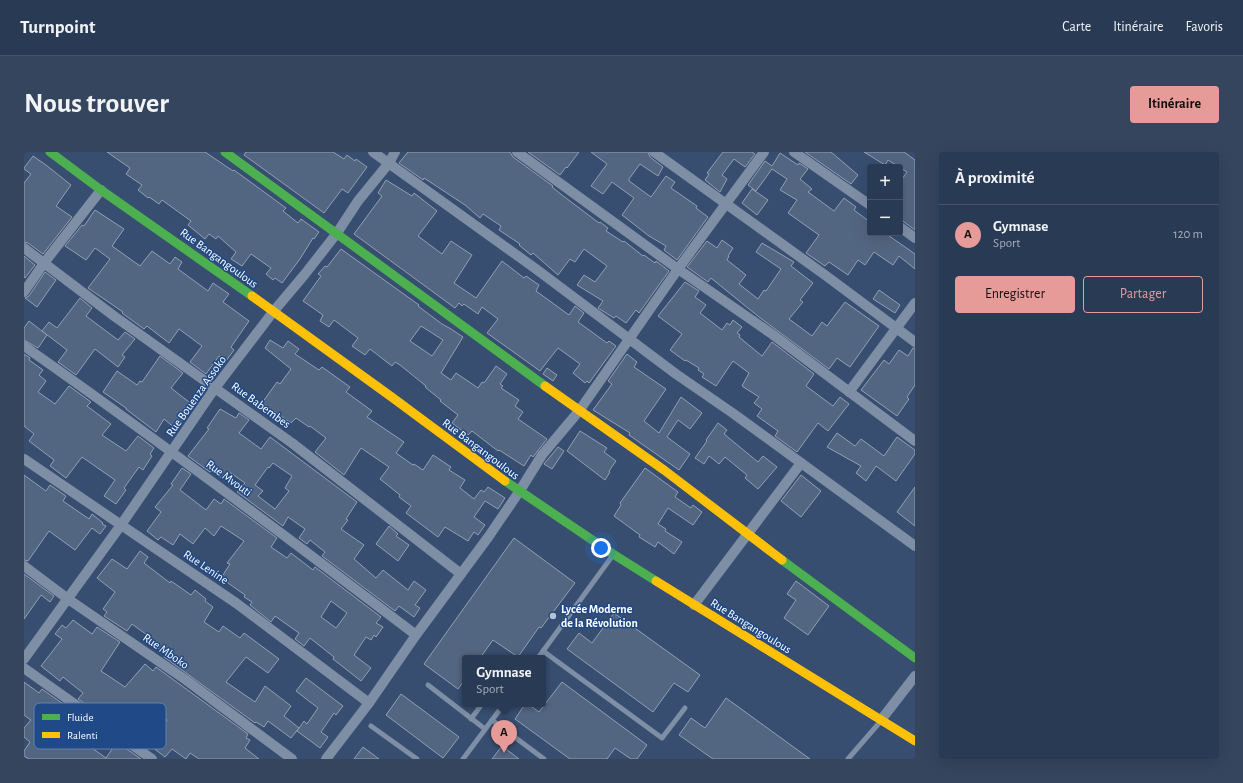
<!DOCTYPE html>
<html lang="fr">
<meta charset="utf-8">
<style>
:root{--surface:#293a54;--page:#35455e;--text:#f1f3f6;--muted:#a5adb8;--line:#45546b;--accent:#e69b98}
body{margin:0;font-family:"Alegreya Sans",sans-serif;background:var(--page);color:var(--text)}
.controls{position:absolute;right:12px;top:12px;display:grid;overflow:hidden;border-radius:4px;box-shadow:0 4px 16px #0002}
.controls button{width:36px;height:36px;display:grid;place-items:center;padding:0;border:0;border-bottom:1px solid var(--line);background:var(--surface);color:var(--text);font:20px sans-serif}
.you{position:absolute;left:577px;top:396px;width:14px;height:14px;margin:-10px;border:3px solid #fff;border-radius:50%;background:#1a73e8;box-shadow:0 0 0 6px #1a73e833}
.badge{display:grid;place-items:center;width:26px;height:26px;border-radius:50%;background:var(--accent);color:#111;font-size:13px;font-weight:700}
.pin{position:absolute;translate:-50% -33px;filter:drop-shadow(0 1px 2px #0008)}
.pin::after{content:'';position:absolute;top:21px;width:14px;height:12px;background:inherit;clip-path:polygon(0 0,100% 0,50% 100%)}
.popup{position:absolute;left:438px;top:503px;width:84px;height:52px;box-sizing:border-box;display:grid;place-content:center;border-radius:4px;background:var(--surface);filter:drop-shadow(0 1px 3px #0005);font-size:13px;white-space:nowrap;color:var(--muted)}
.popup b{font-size:15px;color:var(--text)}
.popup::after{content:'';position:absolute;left:50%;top:100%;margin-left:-8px;border:8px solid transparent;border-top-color:var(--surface)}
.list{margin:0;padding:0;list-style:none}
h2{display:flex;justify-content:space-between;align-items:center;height:52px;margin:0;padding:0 16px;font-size:17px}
h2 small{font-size:13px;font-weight:400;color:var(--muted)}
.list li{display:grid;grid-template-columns:26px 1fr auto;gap:12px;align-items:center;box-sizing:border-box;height:60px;padding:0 16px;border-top:1px solid var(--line)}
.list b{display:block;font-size:15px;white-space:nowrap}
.list p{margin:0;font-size:13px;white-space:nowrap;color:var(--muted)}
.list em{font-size:13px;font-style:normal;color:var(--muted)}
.actions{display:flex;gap:8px;padding:12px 16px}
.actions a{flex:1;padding:9px 0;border:1px solid var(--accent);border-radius:4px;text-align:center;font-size:14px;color:var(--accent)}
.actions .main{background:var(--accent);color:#111}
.map{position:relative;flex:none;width:891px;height:607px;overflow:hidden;border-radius:4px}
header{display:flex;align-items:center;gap:24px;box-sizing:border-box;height:56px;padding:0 20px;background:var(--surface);border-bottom:1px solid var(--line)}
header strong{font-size:19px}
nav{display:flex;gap:22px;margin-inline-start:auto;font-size:14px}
.intro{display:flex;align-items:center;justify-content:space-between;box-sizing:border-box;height:96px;padding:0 24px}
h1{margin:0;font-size:28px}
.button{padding:10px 18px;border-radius:4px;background:var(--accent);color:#111;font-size:14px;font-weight:700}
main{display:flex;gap:24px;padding:0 24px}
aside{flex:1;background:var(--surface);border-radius:4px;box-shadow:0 4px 16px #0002}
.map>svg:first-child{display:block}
.building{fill:#536681;stroke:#929fb4;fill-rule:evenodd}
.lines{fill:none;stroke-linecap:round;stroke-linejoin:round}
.lane{stroke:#7e8ea5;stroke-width:5}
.street{stroke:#7e8ea5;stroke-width:10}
.fast{stroke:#4caf50;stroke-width:9}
.slow{stroke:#ffc107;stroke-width:9}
.poi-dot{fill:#b9c1cd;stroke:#204987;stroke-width:1.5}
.labels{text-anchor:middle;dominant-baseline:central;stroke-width:3;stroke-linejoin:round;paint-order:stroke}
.street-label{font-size:12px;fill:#fff;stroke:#204987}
.poi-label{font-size:12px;font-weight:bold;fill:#fff;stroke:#204987;text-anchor:start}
.key{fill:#204987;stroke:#6380ab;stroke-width:1}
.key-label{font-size:11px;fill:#fff}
</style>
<header>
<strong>Turnpoint</strong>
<nav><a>Carte</a><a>Itinéraire</a><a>Favoris</a></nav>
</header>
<div class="intro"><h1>Nous trouver</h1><a class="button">Itinéraire</a></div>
<main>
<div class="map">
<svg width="891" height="607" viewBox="0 0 891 607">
<rect width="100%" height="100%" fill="#374e70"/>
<g class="building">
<path d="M83,0H181L209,19L210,18L262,56L259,59L274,71L277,67L295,80L290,87L289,86L276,107L258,131L251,126L249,128L242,122L247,116L227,102L218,114L207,107L212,100L194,84L192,87L185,82L181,87L164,73L167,69L138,48L135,52L125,45L124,46L114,38L118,33L102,22L106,16Z"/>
<path d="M222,0H309L320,7L323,3L331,9L332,7L343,15L324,41L318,37L300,61L220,3Z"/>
<path d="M384,0H486L489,5L529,34L528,35L538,43L575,71L576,70L584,76L582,79L599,90L600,89L619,104L620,103L631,111L632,109L645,119L615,161L612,158L602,171L592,164L590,166L574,156L579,149L553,133L560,123L571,130L583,114L560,97L551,110L546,107L534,123L509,101L507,103L495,93L496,92L475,78L477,74L459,62L456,66L441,53L400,26L399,28L375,11Z"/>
<path d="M504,0H555L543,16L542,15L536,23Z"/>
<path d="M567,0H624L626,5L639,15L634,24L616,12L605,27V29L627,45L642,24L651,30L647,36L673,54L672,56L684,65L653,108L640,98L642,94L625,84L598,63L610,46L588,30L579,42L567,34L583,12Z"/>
<path d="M699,0H728L731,2L721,15L710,7L698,23L703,27L696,40L681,28L685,22L683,21Z"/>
<path d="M781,0H807L834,23L827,32Z"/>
<path d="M840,0H880L891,8V78L876,67V30L883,20L864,8L861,13Z"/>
<path d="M756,1L774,13L775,11L784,17L776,27L788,37L784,40L810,59L820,46L832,55L830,58L846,70V81H861L891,102V117L875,104L869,113L850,100L841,113L834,108L824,123L805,110L801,114L782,101L795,83L764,61L773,48L756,38L763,27L748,17L732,39L724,33L741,9L748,14Z"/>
<path d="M9,4L22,13L47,33L32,54L48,65L19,102L4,91L0,90V31L7,22L0,17V16Z"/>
<path d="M362,28L388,44L390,41L413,59L394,84L418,102L427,89L448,103L430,131L452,146L478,109L500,126L502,124L515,133L512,139L545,163L551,154L560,161L554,170L583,191L585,189L592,194L565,231L563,229L561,231L549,221L556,212L534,196L516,219L463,181L474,167L458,155L454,162L440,152L438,154L435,151L431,156L330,82L358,44L354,41Z"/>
<path d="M728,37L744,48L733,63L718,51Z"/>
<path d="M71,58L100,77L88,94L116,114L128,99L146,112L151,105L158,110L154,117L184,139L189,131L205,142L199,150L225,169L207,195L210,198L202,209L195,204L182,222L166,210L178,194L155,177L145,191L123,174L120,177L98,161L99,160L64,136L86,107L71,96L62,108L41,94L58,73L60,74Z"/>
<path d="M698,88L709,96L704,104H705L703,108L722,123L715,132L734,147L740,138L742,139L757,117L732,100L738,91L770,110L767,114L789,131L776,148L779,150L765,167L788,184L798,170L803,174L821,150L855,174L826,215L813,206L805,217L735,165L687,126L684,130L663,115L683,89L693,96Z"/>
<path d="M317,97L395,153L394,154L418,172L427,177L439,185L417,221L427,228L432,221L454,236L458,230L460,231L472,214L483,222L476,232L479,234L477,236L495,248L491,254L499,260L494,267L523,287L509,305L507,303L500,314L475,298L474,299L448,279L444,283L428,271L434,263L416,249L417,248L401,235L402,234L376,213L371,210L368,214L346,197L341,203L328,194L334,186L310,168L305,175L296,169L299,163L279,149L297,124L294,122L301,114L303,115ZM397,174L419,188L408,204L386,189Z"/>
<path d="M0,104L11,113L1,126L0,125Z"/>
<path d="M21,120L32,128L13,155L1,146L5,144Z"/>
<path d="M661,130L675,139L671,145L682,153L676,161L698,178L703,171L706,173L709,168L718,175L713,181L716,183L715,185L738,204L748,190L790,222L782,234L809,254L816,245L825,252L804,279L794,271L773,300L751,284L754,279L733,264L738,257L730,251L735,245L718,234L725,221L709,209L692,234L678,225L680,222L674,218L675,216L662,208L661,209L646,198L658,182L634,164Z"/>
<path d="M855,138L876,153L871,161L849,147Z"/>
<path d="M56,146L68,156L62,164L94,188L101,180L111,187L98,203L101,205L94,215L71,197L52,223L34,210L43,198L18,179L25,170L33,176Z"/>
<path d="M5,169L23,183L14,196L0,188V176Z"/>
<path d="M246,188L259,196L264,189L275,197L271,202L295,218L298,215L326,235L322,240L348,259L343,265L380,290L372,301L389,313L390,312L399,318L409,303L427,315L425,318L441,328L436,336L450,347L457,338L460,340L464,335L481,346L474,357L461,349L450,365L461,373L454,383L450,380L444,389L421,375L414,385L382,361L387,354L375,345L376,343L356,327L365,315L337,296L320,323L291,300L302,286L286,274L285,275L272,266L267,271L238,251L253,230L256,232L267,217L241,196Z"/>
<path d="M889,196H891V233L883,245L885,247L873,264L837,238L860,208L865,212L875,198L884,204Z"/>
<path d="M0,202L6,206L5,208L19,218L15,223L22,229L14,240L31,252L45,234L67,250L63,254L87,272L78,283L102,299L114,284L130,296L126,302L128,304L119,318L115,315L100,336L102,338L92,352L80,344L91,328L58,305L42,326L26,314L30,308L5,289L10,282L0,274Z"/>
<path d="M603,202L613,210L610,215L642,237L620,269L635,281L657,245L678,261L666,277L654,268L643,285L666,302L655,318L605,283L606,281L569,258L588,232L584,229Z"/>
<path d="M136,204L159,221L147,236L165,250L157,261L161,265L152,277L140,267L132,280L102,257V256L79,240L93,219L113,233L116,229L118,230Z"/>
<path d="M523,216L533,223L529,229L519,222Z"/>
<path d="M196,257L212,266L215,261L225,268L215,281L237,297L246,285L333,350L322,367L324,368L317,377L340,393L330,407L352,426L359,418L384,438L390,429L402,438L391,453L396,456L390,465L375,454L371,459L298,404L301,400L286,388L283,392L275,386L281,377L264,365L259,374L213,340L221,331L204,319L199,327L188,319L186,320L164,304L185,277L183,276ZM249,311L268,324L261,336L265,339L251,357L234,344L239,339L231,333L244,315L245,316Z"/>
<path d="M694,271L703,278L700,282L734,310L739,304L753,315L734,337L721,326L723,323L701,305L695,312L685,304L680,312L671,306L683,289L682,288Z"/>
<path d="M556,279L583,296L580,300L592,309L585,319L586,320L581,328L543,299Z"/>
<path d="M813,281L831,294L837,287L860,304L873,285L891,298V302L872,329L852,314L842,329L832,321L837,314L803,295Z"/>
<path d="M534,295L540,299L528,317L520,312Z"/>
<path d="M158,316L167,322L156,338L182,358L190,347L197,352L200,347L253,386L247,395L263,406L267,401L289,418L291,415L357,465L352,471L359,475L352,485L350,483L347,488L342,485L330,503L347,516L337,529L309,507L310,505L286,486L280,494L271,487L275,481L251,464L247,470L226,453L228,450L220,445L221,443L197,426L206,412L203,411L220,389L197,374L190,384L181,376L169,392L156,382L149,393L137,385L134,388L123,379L137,360L131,355L149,333L147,332ZM307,449L323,461L312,476L297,465Z"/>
<path d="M621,316L654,340L651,345L667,356L669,353L678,360L669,373L644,356L634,372L642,377L641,379L658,390L650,402L634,390L631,395L615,385L616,383L590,364L597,353L596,351Z"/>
<path d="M0,323L22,339L26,333L42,344L39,349L65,367L68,362L79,371L78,372L82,374L76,382L68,376L51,398L25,379L4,409L0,408Z"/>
<path d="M777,323L797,339L777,365L757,349Z"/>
<path d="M891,335V374L873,360Z"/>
<path d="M365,374L374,382L372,384L385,393L374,409L352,392Z"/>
<path d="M490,386L551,431L517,476L515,475L494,505L469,488L456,506H441V527L434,537L400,512Z"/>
<path d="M116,399L124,405L120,411L146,431L147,429L167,443L171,438L182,447L181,449L189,455L180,470L195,480L199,474L216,486L220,481L255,507L244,521L222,505L202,530L231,550L241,534L267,554L260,564L275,576L267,586L244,569L240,575L232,570L231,571L140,505L142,502L131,494L134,491L108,472L103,479L80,464L83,460L79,457L91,440L73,426L88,407L103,417Z"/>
<path d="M0,422L30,444L26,450L17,443L0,467Z"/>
<path d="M772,429L805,454L784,483L760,466L772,448L763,442Z"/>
<path d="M590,461L676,523L664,540L650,531L629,560L543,497L555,481L568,491Z"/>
<path d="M49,468L68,482L73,475L96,490L77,519L101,535L121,512L129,519L132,515L224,582L222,586L226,588L221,596L235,607H175L166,601L162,607L148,597L141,605L128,595L141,578L138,575L143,568L122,551L115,561L104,553L96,565L83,557L78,563L54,547L59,541L39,525L36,529L17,514L38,487L31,482L38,473L42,476Z"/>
<path d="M282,526L319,554L312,563L310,561L297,580L304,585L296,596L273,579L280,569L283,572L294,556L272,539Z"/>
<path d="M0,530L15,541L18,537L59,566L47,581L82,606L93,590L117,607H5L0,604V599L6,590L0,585V576L7,568L0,563Z"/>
<path d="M538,530L623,593L613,607H607L591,596L583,607H546L491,567L501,552H504L515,560Z"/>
<path d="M377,542L435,585L419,606L362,563Z"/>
<path d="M702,546L786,607H689L655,583L667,566L681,576Z"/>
<path d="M478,594L495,607H468Z"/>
<path d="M339,595L355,607H330Z"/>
</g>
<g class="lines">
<g class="lane">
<path d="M519,499L638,586L661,556"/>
<path d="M514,506L589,403"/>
<path d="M404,533L461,577"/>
<path d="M447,567L458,552"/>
<path d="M468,568L520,607"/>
<path d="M347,574L393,607"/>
<path d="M439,607L480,552"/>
<path d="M824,607L856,570"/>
</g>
<g class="street">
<path d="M349,0L512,117L652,222L710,262L891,394"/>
<path d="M493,0L654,117L748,182L891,289"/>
<path d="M630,0L801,123L891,190"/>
<path d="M770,0L846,53"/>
<path d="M876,75L891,86"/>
<path d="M0,96L90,164L268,291L437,422"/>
<path d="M0,140L20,111L77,38"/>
<path d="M0,194C133,287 263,385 392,483"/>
<path d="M825,240L891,151"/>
<path d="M0,307L212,451L345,551"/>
<path d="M0,414L44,447L162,528L268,607"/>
<path d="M670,453L777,311"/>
<path d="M0,507L97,373L191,236L249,160L281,122L313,81L334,49L365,11L371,0"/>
<path d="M0,516L128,607"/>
<path d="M857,568L891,524"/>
<path d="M302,607L345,551L392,483L465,384L495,340L518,303L555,259L654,117L740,0"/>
</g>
<g class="fast">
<path d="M26,0L77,38L228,144"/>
<path d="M201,0L521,234"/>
<path d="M481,329L589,402L632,429"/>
<path d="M758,408L891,506"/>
</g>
<g class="slow">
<path d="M228,144L369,246L481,329"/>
<path d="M521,234L640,318L758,408"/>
<path d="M632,429L891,589"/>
</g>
</g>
<circle class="poi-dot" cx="529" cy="464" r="4"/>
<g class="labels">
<g class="street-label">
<text transform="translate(195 106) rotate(36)">Rue Bangangoulous</text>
<text transform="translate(172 244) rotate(-55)">Rue Bouenza Assoko</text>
<text transform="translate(237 253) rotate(36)">Rue Babembes</text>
<text transform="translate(457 297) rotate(37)">Rue Bangangoulous</text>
<text transform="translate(205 326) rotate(36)">Rue Mvouti</text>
<text transform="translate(182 415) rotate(34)">Rue Lenine</text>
<text transform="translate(727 474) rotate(32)">Rue Bangangoulous</text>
<text transform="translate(142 499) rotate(35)">Rue Mboko</text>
</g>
<g class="poi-label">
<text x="537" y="457">Lycée Moderne<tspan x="537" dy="14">de la Révolution</tspan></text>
</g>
</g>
<rect x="10" y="551" width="132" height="46" rx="6" class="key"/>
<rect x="18" y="562" width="18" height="6" fill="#4caf50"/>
<rect x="18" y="580" width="18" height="6" fill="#ffc107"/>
<g class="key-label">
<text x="43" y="569">Fluide</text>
<text x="43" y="587">Ralenti</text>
</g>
</svg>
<div class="controls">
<button>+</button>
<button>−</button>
</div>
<div class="you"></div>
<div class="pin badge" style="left:480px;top:601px">A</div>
<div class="popup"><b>Gymnase</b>Sport</div>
</div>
<aside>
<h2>À proximité<small></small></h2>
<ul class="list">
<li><span class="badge">A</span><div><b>Gymnase</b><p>Sport</p></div><em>120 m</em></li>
</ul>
<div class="actions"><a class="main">Enregistrer</a><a>Partager</a></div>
</aside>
</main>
